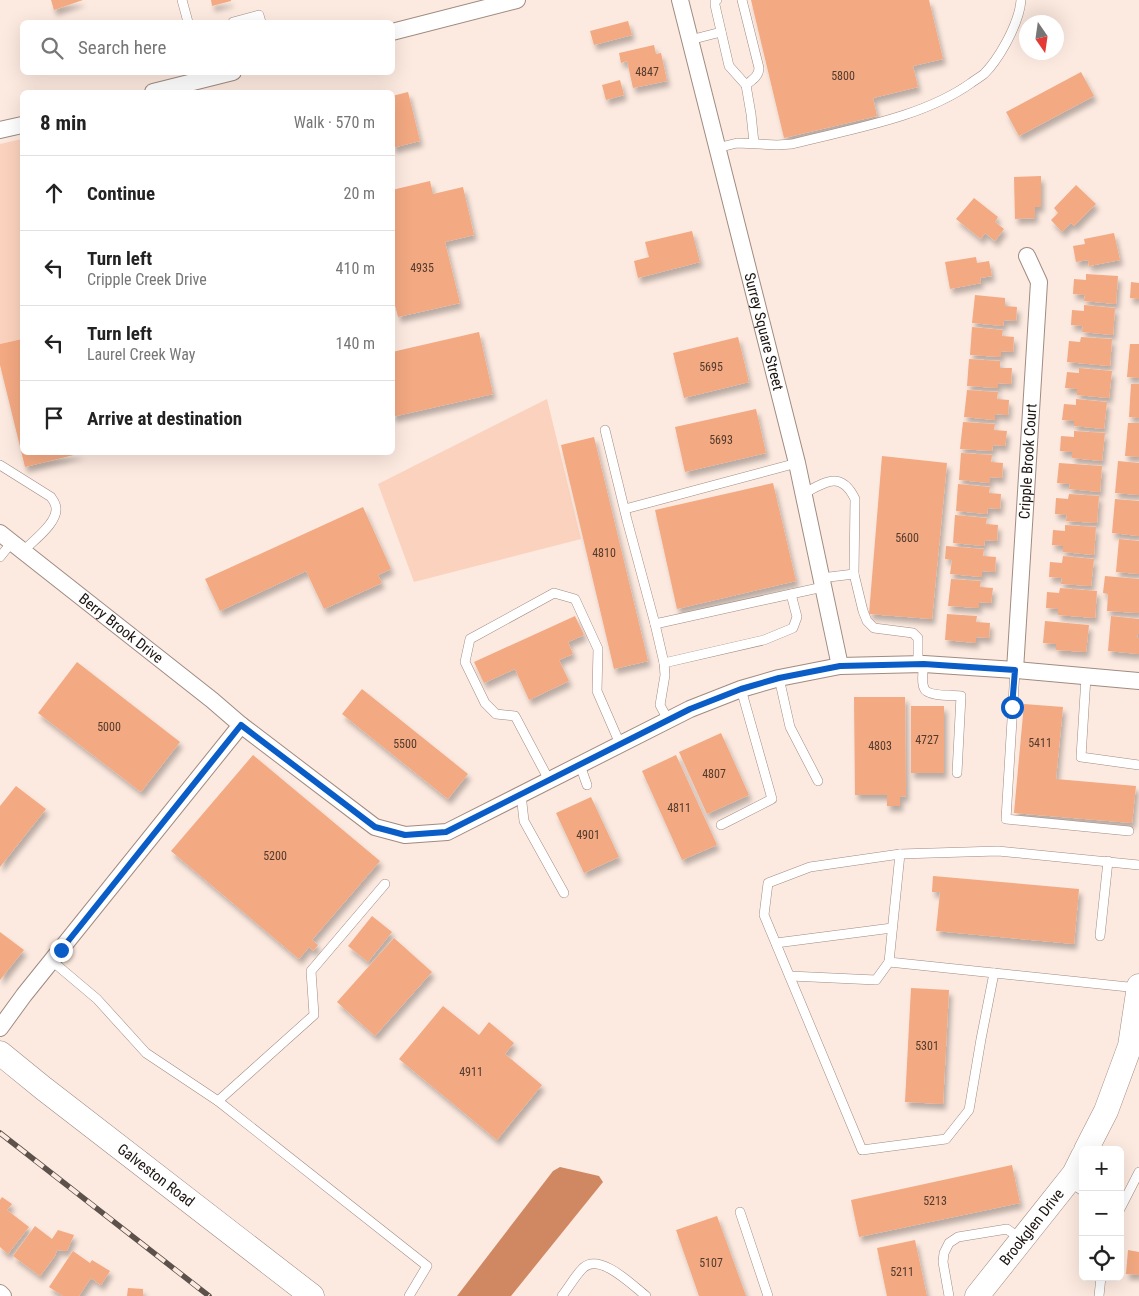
<!DOCTYPE html>
<meta charset="utf-8">
<style>
:root{--surface:#fff;--page:#f2f2f2;--text:#222;--muted:#767676;--line:#e0e0e0}
body{margin:0;font-family:"Roboto Condensed",sans-serif;background:var(--page);color:var(--text)}
.controls{position:absolute;right:15px;bottom:15px;display:grid;overflow:hidden;border-radius:8px;box-shadow:0 5px 20px #0002}
.controls button{width:45px;height:45px;display:grid;place-items:center;padding:0;border:0;border-bottom:1px solid var(--line);background:var(--surface);color:var(--text);font:25px sans-serif}
.compass{position:absolute;left:1019px;top:15px;width:45px;height:45px;border-radius:50%;background:var(--surface);box-shadow:0 5px 20px #0002;rotate:167deg}
.stop{position:absolute;width:15px;height:15px;margin:-11px;border:4px solid #0a5cc6;border-radius:50%;background:#fff}
.stop.end{background:#0a5cc6;border-color:#fff;box-shadow:0 1px 5px #0008}
.list{margin:0;padding:0;list-style:none}
h2{display:flex;justify-content:space-between;align-items:center;height:65px;margin:0;padding:0 20px;font-size:21px}
h2 small{font-size:16px;font-weight:400;color:var(--muted)}
.list li{display:grid;grid-template-columns:32px 1fr auto;gap:15px;align-items:center;box-sizing:border-box;height:75px;padding:0 20px;border-top:1px solid var(--line)}
.list b{display:block;font-size:19px;white-space:nowrap}
.list p{margin:0;font-size:16px;white-space:nowrap;color:var(--muted)}
.list em{font-size:16px;font-style:normal;color:var(--muted)}
.icon{flex:none;width:28px;height:28px;fill:none;stroke:currentColor;stroke-width:2;stroke-linecap:round;stroke-linejoin:round}
.map{position:relative;flex:none;width:1139px;height:1296px;overflow:hidden}
.search{position:absolute;background:var(--surface);box-shadow:0 5px 20px #0002;left:20px;top:20px;width:375px;height:55px;display:flex;align-items:center;gap:12px;box-sizing:border-box;padding:0 18px;border-radius:8px;color:var(--muted);font-size:19px}
.panel{position:absolute;background:var(--surface);box-shadow:0 5px 20px #0002;left:20px;top:90px;width:375px;height:365px;border-radius:8px}
.map>svg:first-child{display:block}
.green{fill:#fbd2bd}
.water{fill:#cf8862}
.building{fill:#f3a982;filter:url(#shadow)}
.lines{fill:none;stroke-linecap:round;stroke-linejoin:round}
.lane-casing{stroke:#a08b80;stroke-width:10}
.street-casing{stroke:#a08b80;stroke-width:18}
.secondary-casing{stroke:#a08b80;stroke-width:25}
.lane{stroke:#fff;stroke-width:9}
.street{stroke:#fff;stroke-width:16}
.secondary{stroke:#fff;stroke-width:24}
.rail-casing{stroke:#5c514b;stroke-width:5.5}
.rail{stroke:#fce9df;stroke-width:4;stroke-dasharray:11;stroke-linecap:butt}
.route{stroke:#0a5cc6;stroke-width:6}
.labels{text-anchor:middle;dominant-baseline:central;stroke-width:5;stroke-linejoin:round;paint-order:stroke}
.number-label{font-size:12px;fill:#523a2d}
.street-label{font-size:15px;fill:#1d1511;stroke:#fce9df}
</style>
<div class="map">
<svg width="1139" height="1296" viewBox="0 0 1139 1296">
<defs>
<filter id="shadow"><feDropShadow dx="3" dy="5.5" stdDeviation="2.5" flood-color="#0004"/></filter>
</defs>
<rect width="100%" height="100%" fill="#fce9df"/>
<g class="green">
<path d="M22,139V339L0,344V144Z"/>
<path d="M547,399L581,539L414,582L378,484Z"/>
</g>
<path class="water" d="M560,1167L599,1176L603,1182L511,1296H457L553,1171Z"/>
<g class="building">
<path d="M51,0H83L54,10Z"/>
<path d="M211,0H231V1L212,6Z"/>
<path d="M751,0H929L943,59L913,66L918,87L873,98L877,116L784,138Z"/>
<path d="M628,21L632,35L594,45L590,31Z"/>
<path d="M654,45L656,54L661,53L667,81L633,88L627,61L621,63L619,53Z"/>
<path d="M1081,72L1094,96L1019,136L1006,112Z"/>
<path d="M620,80L624,95L606,100L602,85Z"/>
<path d="M408,92L420,141L392,148V96Z"/>
<path d="M1041,176V207H1035V218L1015,219L1014,177Z"/>
<path d="M430,181L433,194L463,187L474,235L445,242L460,303L398,317L392,294V190Z"/>
<path d="M1076,185L1096,204L1074,226L1071,223L1062,232L1051,220L1058,213L1054,208Z"/>
<path d="M974,198L998,217L995,222L1004,229L995,241L985,233L981,239L956,219Z"/>
<path d="M692,231L700,262L638,278L634,261L649,257L645,242Z"/>
<path d="M1114,233L1120,260L1089,266L1088,260L1076,262L1073,246L1085,244L1084,239Z"/>
<path d="M976,257L977,263L989,261L992,276L980,278L981,283L950,289L945,262Z"/>
<path d="M1086,274L1118,276L1116,304L1084,301L1085,295L1073,294L1074,279L1086,280Z"/>
<path d="M1131,282L1139,283V299L1130,298Z"/>
<path d="M975,295L1005,298V306L1017,307L1016,321L1004,320L1003,326L972,323Z"/>
<path d="M1084,305L1115,308L1113,335L1082,332L1083,326L1071,325L1072,310L1084,311Z"/>
<path d="M972,327L1003,330L1002,336L1014,337L1013,352L1001,351V357L970,355Z"/>
<path d="M479,332L493,394L392,417V352Z"/>
<path d="M738,337L749,382L684,398L673,353Z"/>
<path d="M1081,337L1112,339L1110,366L1067,362L1069,341L1080,342Z"/>
<path d="M22,339V452L82,453L25,467L0,365V344Z"/>
<path d="M1130,344H1139V378L1127,377Z"/>
<path d="M969,359L1000,361V368H1012L1011,384L998,383V388L967,386Z"/>
<path d="M1079,368L1112,371L1109,398L1077,395V389L1065,388L1067,372L1079,373Z"/>
<path d="M1131,384H1139V418L1129,417Z"/>
<path d="M967,390L998,392L997,399L1009,400L1008,415L995,414V420L964,417Z"/>
<path d="M1076,399L1107,402L1104,429L1074,426V421L1062,420L1064,404L1076,405Z"/>
<path d="M756,409L766,453L685,472L675,427Z"/>
<path d="M963,422L995,424L994,430L1007,431L1005,446L993,445L992,451L960,449Z"/>
<path d="M1128,423H1139V457L1125,456Z"/>
<path d="M1074,431L1105,433L1102,461L1072,458V452L1060,451L1061,436L1074,437Z"/>
<path d="M594,437L648,661L614,669L561,445Z"/>
<path d="M961,453L992,455L991,462L1003,463L1002,478L990,477V483L959,480Z"/>
<path d="M882,456L947,463L932,619L869,614Z"/>
<path d="M1118,461L1139,463V495L1115,493Z"/>
<path d="M1059,463L1102,466L1100,492L1069,489L1070,484L1057,483Z"/>
<path d="M773,483L796,581L677,609L655,510Z"/>
<path d="M958,484L990,487L989,493L1001,494L1000,509L988,508L987,514L956,511Z"/>
<path d="M1069,494L1099,496L1097,523L1066,521L1067,515L1055,514L1056,498L1068,499Z"/>
<path d="M1115,499L1139,501V536L1112,533Z"/>
<path d="M363,507L391,569L378,575L382,583L324,609L306,571L220,611L205,579Z"/>
<path d="M955,515L987,518L986,524L998,525L997,541L985,540L984,546L953,543Z"/>
<path d="M1065,525L1096,527L1094,555L1063,552V546L1052,545L1053,530L1065,531Z"/>
<path d="M1119,539L1139,541V574L1116,572Z"/>
<path d="M946,546L984,549L983,556L996,557L995,572L982,571V577L950,574L952,560L945,559Z"/>
<path d="M1063,556L1094,559L1091,586L1061,584L1062,578L1049,577L1050,562L1062,563Z"/>
<path d="M1105,576L1139,579V613L1107,611L1108,594L1103,593Z"/>
<path d="M951,579L981,581L980,587L993,588L991,603L979,602V608L948,606Z"/>
<path d="M1060,588L1097,591L1095,618L1058,615V609L1046,608L1047,592L1059,593Z"/>
<path d="M947,614L977,616L976,622L990,623L989,638L976,637V643L945,640Z"/>
<path d="M575,616L584,635L568,642L573,654L559,660L569,681L529,700L515,669L484,683L474,662Z"/>
<path d="M1111,616L1139,619V634H1138L1137,638H1139V654L1108,651Z"/>
<path d="M1045,621L1089,625L1086,652L1056,650V644L1043,643Z"/>
<path d="M77,662L180,742L141,792L38,713Z"/>
<path d="M362,689L468,774L448,799L342,714Z"/>
<path d="M854,697H905L906,796L900,797V806H887V795H855Z"/>
<path d="M1024,704L1063,707L1056,779L1136,786L1132,823L1014,813Z"/>
<rect x="911" y="706" width="33" height="67"/>
<path d="M721,733L749,795L707,814L679,752Z"/>
<path d="M253,755L380,861L312,940L318,945L313,951L309,947L299,959L171,851Z"/>
<path d="M676,755L717,845L682,860L642,771Z"/>
<path d="M16,786L46,809L0,867V806Z"/>
<path d="M591,797L619,857L584,873L556,813Z"/>
<path d="M933,876L1079,889L1074,944L936,931L940,892H932Z"/>
<path d="M372,916L392,932L368,962L348,946Z"/>
<path d="M0,932L24,950L0,980Z"/>
<path d="M394,938L432,972L375,1036L337,1002Z"/>
<path d="M911,988L949,990L943,1104L905,1102Z"/>
<path d="M443,1006L479,1035L489,1022L514,1043L505,1054L542,1085L497,1140L399,1059Z"/>
<path d="M1012,1165L1020,1203L859,1237L851,1200Z"/>
<path d="M2,1197L12,1204L7,1210L29,1227L8,1254L0,1247V1200Z"/>
<path d="M717,1216L746,1296H699L676,1230Z"/>
<path d="M35,1226L52,1239L58,1230L74,1235L67,1251L57,1250L55,1256L40,1276L13,1256Z"/>
<path d="M915,1240L927,1296H887L877,1248Z"/>
<path d="M1128,1250L1139,1252V1275L1126,1274Z"/>
<path d="M73,1251L90,1263L92,1260L110,1271L101,1285L91,1278L79,1296H63L49,1287Z"/>
<path d="M128,1288L143,1289V1296H127Z"/>
</g>
<g class="lines">
<g class="lane-casing">
<g id="lane">
<path d="M182,0L188,22"/>
<path d="M717,0L715,1V5L729,66L746,85L751,114L754,143"/>
<path d="M742,0L759,68C759,76 752,80 746,85"/>
<path d="M233,22L259,15L261,22"/>
<path d="M690,40L721,32"/>
<path d="M717,148L737,143L777,145L792,144C850,129 922,118 971,83C975,80 980,77 984,74C993,65 1000,54 1006,43C1013,30 1020,15 1021,0"/>
<path d="M605,430L627,520L655,624L823,587"/>
<path d="M0,465L51,497C52,499 54,501 55,504C62,520 33,541 23,551"/>
<path d="M803,494C825,482 841,470 855,499L854,574L863,611L867,621L874,628L913,633L918,638V664"/>
<path d="M625,509L797,463"/>
<path d="M0,557L12,542"/>
<path d="M821,578L854,574"/>
<path d="M655,624L664,663L665,675L660,705L668,720"/>
<path d="M664,663L764,640L793,628L797,617L791,594"/>
<path d="M924,664C923,671 921,681 924,688C927,697 953,695 961,696L957,773"/>
<path d="M1015,670L1006,819L1129,831"/>
<path d="M1086,677L1081,757L1139,765"/>
<path d="M779,678L790,727L818,781"/>
<path d="M580,765L587,785"/>
<path d="M549,780L515,716L496,714L485,703L465,662L470,639L554,593L575,599L598,649L597,691L620,744"/>
<path d="M521,794L524,821L564,893"/>
<path d="M721,825L772,799L741,689"/>
<path d="M900,854L810,867L768,883L764,915L862,1150L946,1139L969,1110L981,1039L994,973"/>
<path d="M1100,936L1108,861"/>
<path d="M776,943L892,928"/>
<path d="M52,961L97,999L146,1053L218,1101L427,1266L409,1296"/>
<path d="M790,976L876,980L889,962"/>
<path d="M1138,988L889,962L900,854L998,851L1139,865"/>
<path d="M218,1101L314,1015L311,971L385,884"/>
<path d="M1068,1181L1083,1191"/>
<path d="M1120,1209L1139,1172"/>
<path d="M740,1212L768,1296"/>
<path d="M562,1296C569,1287 575,1276 583,1268C600,1252 633,1286 646,1296"/>
<path d="M949,1296L943,1262L944,1253L949,1243L958,1237L1007,1229L1021,1239"/>
<path d="M1099,1296L1101,1277"/>
</g>
</g>
<g class="street-casing">
<g id="street">
<path id="s1" d="M680,0L797,463L840,666"/>
<path d="M392,32L517,0"/>
<path d="M153,92L233,72"/>
<path d="M0,130L22,125"/>
<path id="s2" d="M0,533L212,700L241,725L375,827L405,835L447,832L690,709L741,689L779,678L840,666L924,664L1015,670L1139,681"/>
<path id="s3" d="M1015,670L1039,282L1027,256"/>
<path d="M0,1028L24,995L241,725"/>
<path d="M0,1293L3,1296"/>
</g>
</g>
<g class="secondary-casing">
<g id="secondary">
<path id="s4" d="M0,1053L43,1088L312,1296"/>
<path d="M1086,1150L1106,1111L1130,1046L1139,986"/>
<path id="s5" d="M977,1296L1074,1174L1083,1156"/>
</g>
</g>
<use href="#lane" class="lane"/>
<use href="#street" class="street"/>
<use href="#secondary" class="secondary"/>
<g class="rail-casing">
<path id="rail" d="M0,1133L209,1296"/>
</g>
<use href="#rail" class="rail"/>
</g>
<g class="lines">
<path class="route" d="M61,950L241,725L375,827L405,835L446,832L690,709L741,689L779,678L840,666L924,664L1015,670L1012,707"/>
</g>
<g class="labels">
<g class="number-label">
<text x="647" y="72">4847</text>
<text x="843" y="76">5800</text>
<text x="422" y="268">4935</text>
<text x="711" y="367">5695</text>
<text x="721" y="440">5693</text>
<text x="907" y="538">5600</text>
<text x="604" y="553">4810</text>
<text x="109" y="727">5000</text>
<text x="927" y="740">4727</text>
<text x="1040" y="743">5411</text>
<text x="405" y="744">5500</text>
<text x="880" y="746">4803</text>
<text x="714" y="774">4807</text>
<text x="679" y="808">4811</text>
<text x="588" y="835">4901</text>
<text x="275" y="856">5200</text>
<text x="927" y="1046">5301</text>
<text x="471" y="1072">4911</text>
<text x="935" y="1201">5213</text>
<text x="711" y="1263">5107</text>
<text x="902" y="1272">5211</text>
</g>
<g class="street-label">
<text stroke="none"><textPath href="#s1" startOffset="342">Surrey Square Street</textPath></text>
<text stroke="none"><textPath href="#s3" startOffset="209">Cripple Brook Court</textPath></text>
<text stroke="none"><textPath href="#s2" startOffset="154">Berry Brook Drive</textPath></text>
<text stroke="none"><textPath href="#s4" startOffset="198">Galveston Road</textPath></text>
<text stroke="none"><textPath href="#s5" startOffset="88">Brookglen Drive</textPath></text>
</g>
</g>
</svg>
<div class="controls">
<button>+</button>
<button>−</button>
<button><svg class="icon" aria-label="locate" viewBox="0 0 24 24"><circle cx="12" cy="12" r="6"/><path d="M12 2v4M12 18v4M2 12h4M18 12h4"/></svg></button>
</div>
<svg class="compass" viewBox="-18 -18 36 36"><path d="M0-13l5 13h-10z" fill="#e53935"/><path d="M0 13l5-13h-10z" fill="#767676"/></svg>
<div class="stop" style="left:1012px;top:707px"></div>
<div class="stop end" style="left:61px;top:950px"></div>
<div class="search"><svg class="icon" aria-label="search" viewBox="0 0 24 24"><circle cx="10" cy="10" r="6"/><path d="M15 15l6 6"/></svg>Search here</div>
<section class="panel">
<h2>8 min<small>Walk · 570 m</small></h2>
<ul class="list">
<li><svg class="icon" aria-label="ahead" viewBox="0 0 24 24"><path d="M12 20V5M6 11l6-6 6 6"/></svg><div><b>Continue</b></div><em>20 m</em></li>
<li><svg class="icon" aria-label="left" viewBox="0 0 24 24"><path d="M17 20v-9H6M10 6l-5 5 5 5"/></svg><div><b>Turn left</b><p>Cripple Creek Drive</p></div><em>410 m</em></li>
<li><svg class="icon" aria-label="left" viewBox="0 0 24 24"><path d="M17 20v-9H6M10 6l-5 5 5 5"/></svg><div><b>Turn left</b><p>Laurel Creek Way</p></div><em>140 m</em></li>
<li><svg class="icon" aria-label="arrive" viewBox="0 0 24 24"><path d="M6 21V4h12l-3 4 3 4H6"/></svg><div><b>Arrive at destination</b></div></li>
</ul>
</section>
</div>
